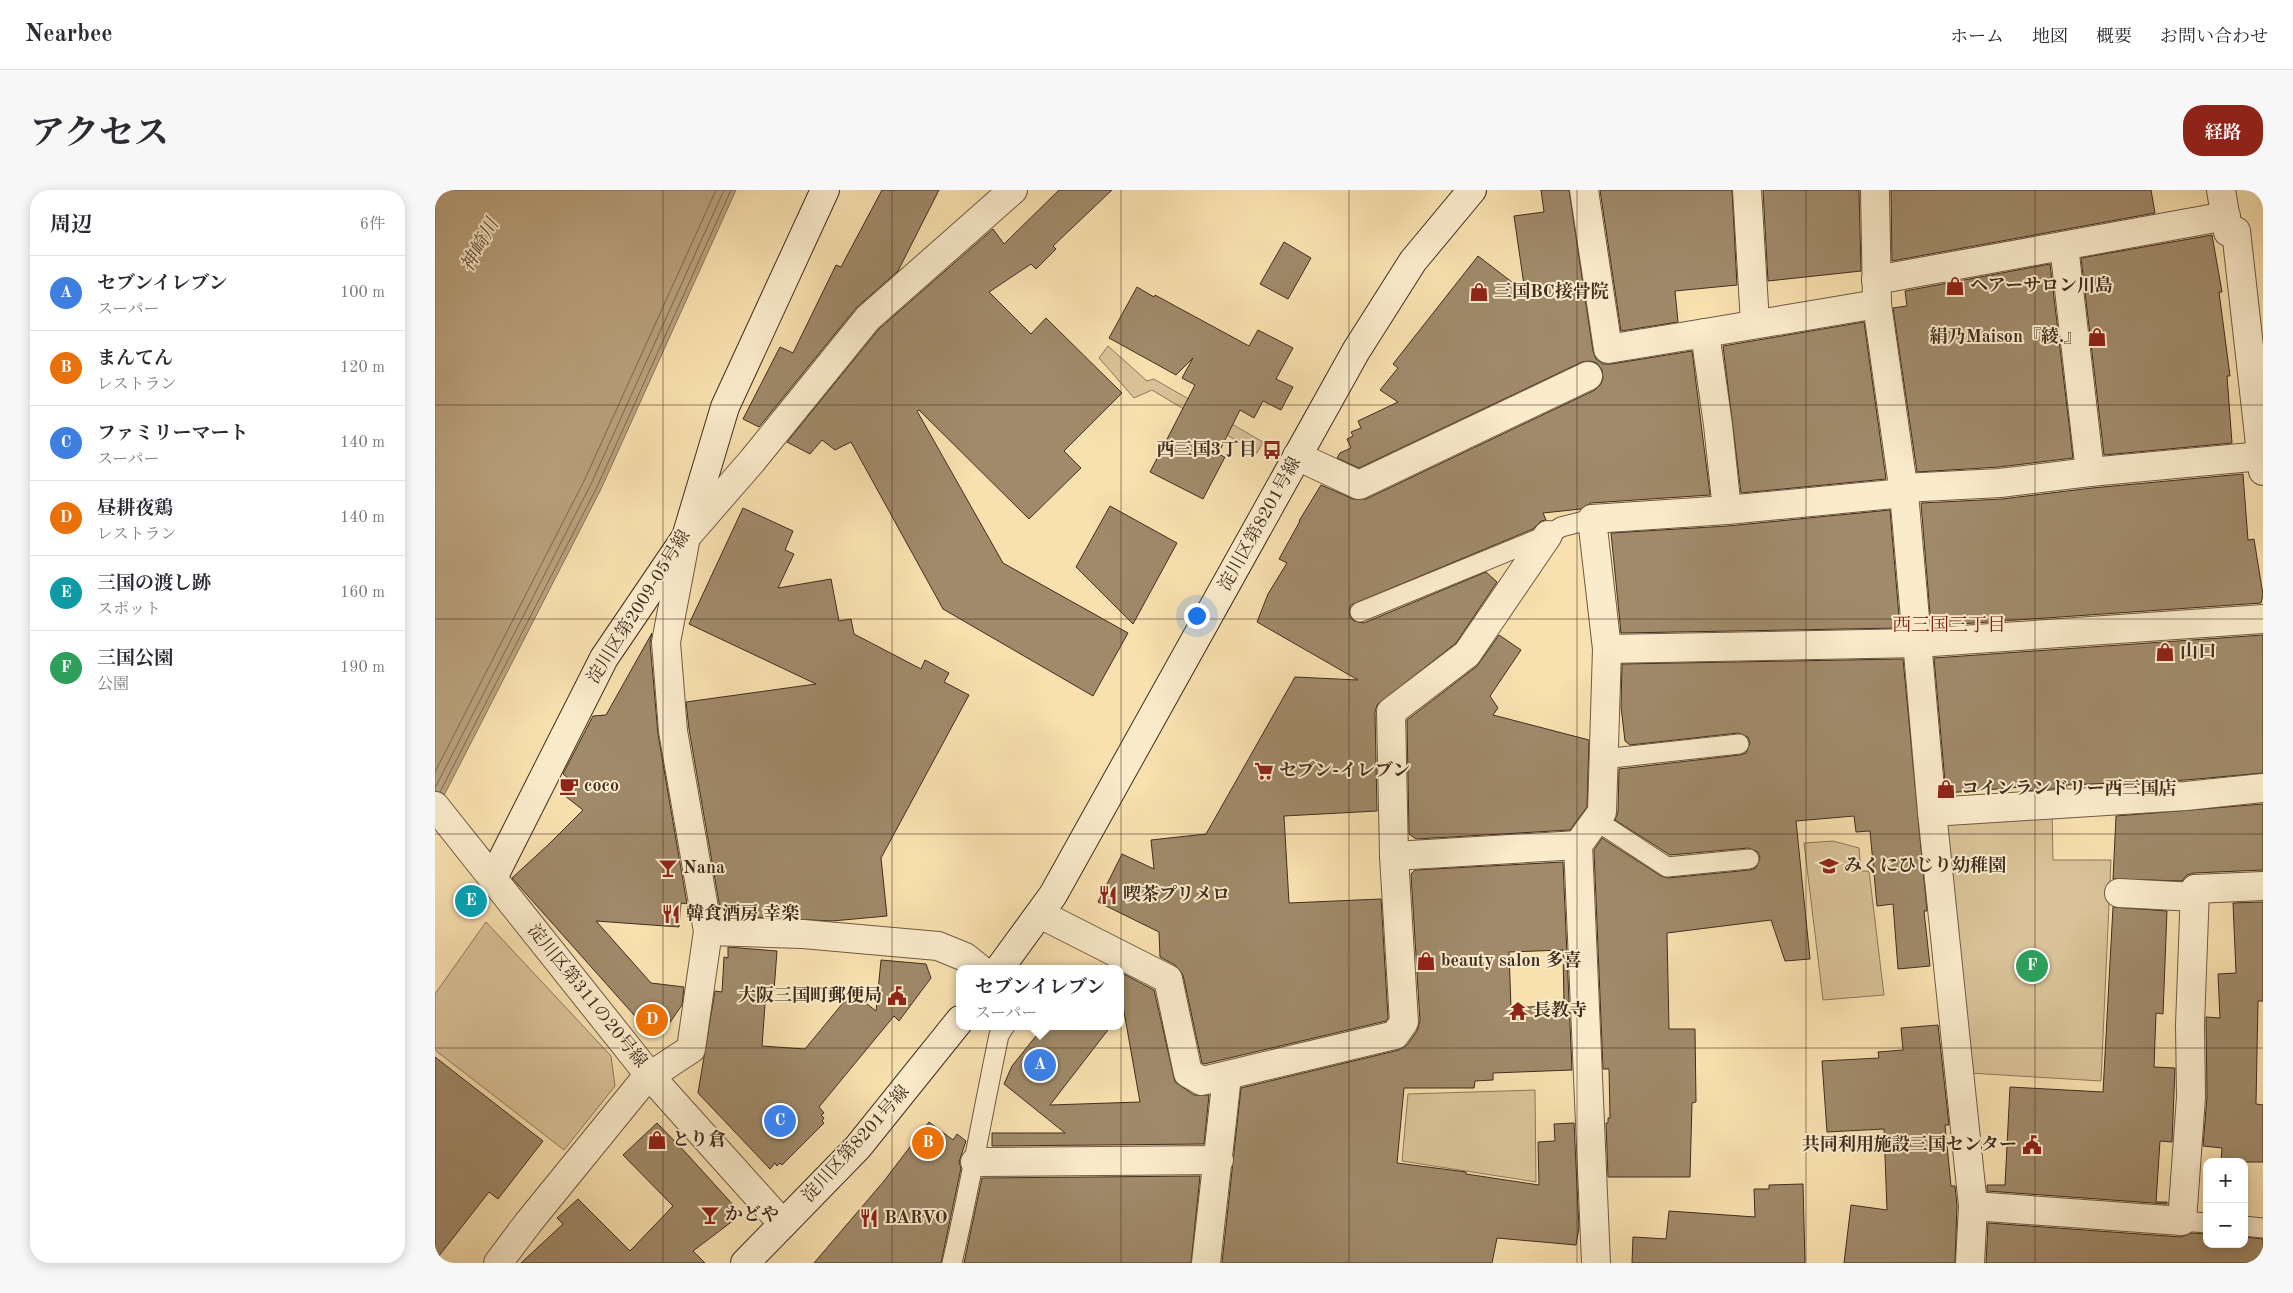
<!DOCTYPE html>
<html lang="ja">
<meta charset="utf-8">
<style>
:root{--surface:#fff;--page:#f7f7f7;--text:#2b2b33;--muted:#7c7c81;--line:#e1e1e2;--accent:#8f2418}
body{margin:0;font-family:"Old Standard TT","Noto Serif JP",serif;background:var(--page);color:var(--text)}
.controls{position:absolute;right:15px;bottom:15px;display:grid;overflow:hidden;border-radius:10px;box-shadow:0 2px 12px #0003}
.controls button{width:45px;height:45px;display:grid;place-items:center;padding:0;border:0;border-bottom:1px solid var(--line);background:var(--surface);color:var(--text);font:25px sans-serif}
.you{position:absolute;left:761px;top:425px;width:18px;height:18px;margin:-12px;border:4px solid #fff;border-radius:50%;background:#1a73e8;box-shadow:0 0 0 8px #1a73e833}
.badge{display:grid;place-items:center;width:32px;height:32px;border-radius:50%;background:var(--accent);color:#fff;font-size:16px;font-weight:700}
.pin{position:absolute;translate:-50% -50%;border:2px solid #fff;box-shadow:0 1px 5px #0006}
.popup{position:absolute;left:521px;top:775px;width:168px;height:65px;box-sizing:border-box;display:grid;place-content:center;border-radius:10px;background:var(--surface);filter:drop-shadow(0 1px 4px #0005);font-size:16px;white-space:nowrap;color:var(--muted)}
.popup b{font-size:19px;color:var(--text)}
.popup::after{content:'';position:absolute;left:50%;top:100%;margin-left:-10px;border:10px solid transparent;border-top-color:var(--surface)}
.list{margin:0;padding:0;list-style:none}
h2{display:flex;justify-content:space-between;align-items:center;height:65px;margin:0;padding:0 20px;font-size:21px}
h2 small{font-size:16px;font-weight:400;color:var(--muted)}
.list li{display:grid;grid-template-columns:32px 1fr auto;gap:15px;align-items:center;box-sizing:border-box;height:75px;padding:0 20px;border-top:1px solid var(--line)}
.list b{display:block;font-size:19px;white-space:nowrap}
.list p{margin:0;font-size:16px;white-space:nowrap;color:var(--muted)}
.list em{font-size:16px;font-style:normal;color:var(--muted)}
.map{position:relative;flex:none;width:1828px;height:1073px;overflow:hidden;border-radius:20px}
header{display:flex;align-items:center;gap:30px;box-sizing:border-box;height:70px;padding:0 25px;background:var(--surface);border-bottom:1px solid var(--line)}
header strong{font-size:24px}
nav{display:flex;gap:28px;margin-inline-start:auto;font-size:18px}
.intro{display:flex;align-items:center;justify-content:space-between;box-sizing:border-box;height:120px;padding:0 30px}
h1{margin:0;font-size:35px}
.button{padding:12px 22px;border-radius:20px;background:var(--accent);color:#fff;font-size:18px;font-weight:700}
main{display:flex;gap:30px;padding:0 30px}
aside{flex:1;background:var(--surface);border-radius:20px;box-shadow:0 2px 12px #0003}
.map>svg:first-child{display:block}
.green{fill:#d9c297;stroke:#8d785b}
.water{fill:#baa37e;stroke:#8a7458}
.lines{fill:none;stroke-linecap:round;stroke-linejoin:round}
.shore{stroke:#7e684e;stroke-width:1}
.building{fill:#a08a6a;stroke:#412d1f;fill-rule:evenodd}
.lane-casing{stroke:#6f5a43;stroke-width:21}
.street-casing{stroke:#6f5a43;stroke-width:30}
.secondary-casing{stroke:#412d1f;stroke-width:30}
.lane{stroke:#faebcb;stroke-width:19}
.street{stroke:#faebcb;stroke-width:28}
.secondary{stroke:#faebcb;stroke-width:28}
.grid{fill:none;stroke:#412d1f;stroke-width:1;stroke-opacity:0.55}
.labels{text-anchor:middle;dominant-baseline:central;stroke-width:4;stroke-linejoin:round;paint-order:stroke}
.poi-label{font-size:18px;font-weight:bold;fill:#412d1f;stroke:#faebcb;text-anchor:start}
.street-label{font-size:18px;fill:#412d1f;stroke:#faebcb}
.water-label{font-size:19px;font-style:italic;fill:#5f4a37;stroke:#faebcb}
.neighbourhood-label{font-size:19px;fill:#7a1f14;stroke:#faebcb}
</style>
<header>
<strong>Nearbee</strong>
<nav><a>ホーム</a><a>地図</a><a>概要</a><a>お問い合わせ</a></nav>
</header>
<div class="intro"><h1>アクセス</h1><a class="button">経路</a></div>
<main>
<aside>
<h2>周辺<small>6件</small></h2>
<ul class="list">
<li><span class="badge" style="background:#3f7fe0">A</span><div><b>セブンイレブン</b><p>スーパー</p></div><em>100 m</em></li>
<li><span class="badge" style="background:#e8710a">B</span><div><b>まんてん</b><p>レストラン</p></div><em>120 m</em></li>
<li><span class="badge" style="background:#3f7fe0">C</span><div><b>ファミリーマート</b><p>スーパー</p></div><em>140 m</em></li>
<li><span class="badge" style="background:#e8710a">D</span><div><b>昼耕夜鶏</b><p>レストラン</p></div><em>140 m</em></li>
<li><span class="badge" style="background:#0f9aa8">E</span><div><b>三国の渡し跡</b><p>スポット</p></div><em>160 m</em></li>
<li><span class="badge" style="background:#2e9e5b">F</span><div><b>三国公園</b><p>公園</p></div><em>190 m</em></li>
</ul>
</aside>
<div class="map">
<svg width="1828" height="1073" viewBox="0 0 1828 1073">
<rect width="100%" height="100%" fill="#f8e0af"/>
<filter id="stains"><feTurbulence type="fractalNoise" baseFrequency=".004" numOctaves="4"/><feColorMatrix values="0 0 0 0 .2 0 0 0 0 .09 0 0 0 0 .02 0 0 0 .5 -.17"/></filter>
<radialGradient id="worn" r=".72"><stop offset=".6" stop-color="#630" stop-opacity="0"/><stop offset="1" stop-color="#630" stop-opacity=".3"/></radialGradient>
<g class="green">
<path d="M673,156L712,191L719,189L828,252L822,263L717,200L699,208L664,168Z"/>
<path d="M1617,621L1618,670H1676L1666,891L1534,883L1508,627Z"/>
<path d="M1398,651L1424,658L1426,681H1434L1449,805L1388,810L1369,653Z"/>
<path d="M51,732L176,866L180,896L129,960L0,860V804Z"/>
<path d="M1100,900L1101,992L967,971L973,904Z"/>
</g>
<path class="water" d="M0,0H301L166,299L0,623Z"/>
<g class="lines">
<g class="shore">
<path d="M0,582L149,291L281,0"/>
<path d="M0,598L156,294L289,0"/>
<path d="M5,602L162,297L296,0"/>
</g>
</g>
<g class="building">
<path d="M447,0H504L463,81L421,118L324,237L308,229L345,157L358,163L401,75L406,77Z"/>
<path d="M624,0H677L618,56L621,59L601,79L596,74L554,102L596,144L611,128L687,203L629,261L646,278L594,329L484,220L482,221L568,373L693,443L658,506L508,419L416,252L400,260L387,250L375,264L352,252L444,139L558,39L569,54Z"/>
<path d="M1106,0H1134L1158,161L1161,169L1168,174H1176L1257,161L1275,305L1156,313L1146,319L1108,323L1111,330L1106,331L1098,339L916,415L914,420L915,427L919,431L929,433L1051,382L1062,392L1021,453L942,515L940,522L942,621L849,626L854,713L946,709L953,828L951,831L769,874L767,873L748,785L740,775L725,767L724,742L663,712L687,664L719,679L716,650L771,644L860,487L923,490L822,432L833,404L852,373L844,369L865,331H864L886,295L918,309H931L1160,200L1166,194L1168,188L1167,180L1162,173L1155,171L1147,172L924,278L902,268L905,263L916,258L912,249L918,246L916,242L926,238L923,231L963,212L945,200L963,178L958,174L1043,66L1090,102L1079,26L1109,22Z"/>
<path d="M1165,0H1297L1302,95L1240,101L1243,132L1186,141Z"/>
<path d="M1328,0H1424L1426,81L1333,91Z"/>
<path d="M1456,0H1716L1720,23L1457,71Z"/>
<path d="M1777,45L1787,102H1784L1795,186H1792L1797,253L1669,265L1646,68Z"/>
<path d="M849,52L876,68L853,109L825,94Z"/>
<path d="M1615,74L1638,268L1564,277L1482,282L1458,118L1472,116L1470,101Z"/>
<path d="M702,97L719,107L720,105L814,156L823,140L858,158L841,189L858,197L846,220L828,211L819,228L805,220L783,264L790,267L768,309L715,282L760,195L747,188L758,168L741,185L674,148Z"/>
<path d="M1429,132L1451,289L1306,303L1288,156Z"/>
<path d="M1808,284L1813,350L1819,349L1828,405L1826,413L1496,436L1486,313L1567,309L1657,298Z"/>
<path d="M675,316L742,353L698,434L641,377Z"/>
<path d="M308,318L358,341L350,360L359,364L343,398L396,389L404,431L416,429L419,444L486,479L490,470L514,483L509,492L534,505L446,668L452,726L397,731L294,726V719L285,718L254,539L251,512L381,494L254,434Z"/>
<path d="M1455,320L1465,438L1186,443L1176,343L1293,336Z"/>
<path d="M217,443L215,453L223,544L252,714L246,713L244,737L161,731L216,793L249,797L247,815L227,844L215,843L77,688L114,654L148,620L125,602L133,588L128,584L158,526L171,525Z"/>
<path d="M1064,445L1086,460L1055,506L1063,518L1058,525L1154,550L1152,617L1135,640L981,649L974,644L972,530L1042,476Z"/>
<path d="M1828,445V583L1750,590L1680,595V593L1631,595L1632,598L1589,601L1588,597L1511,603L1499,468Z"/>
<path d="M1468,469L1492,721H1489L1495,776L1463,779L1458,714L1442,716L1435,641L1421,642L1419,626L1361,631L1375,769L1350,771L1336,730L1232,743L1234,839H1260L1261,912L1257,913L1255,987H1173L1171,933H1173V928H1175L1174,879H1168L1159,660L1167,648L1226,686L1233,688L1315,680L1321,678L1325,668L1323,662L1313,658L1235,665L1180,630L1183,622L1184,579L1305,565L1311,563L1315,553L1313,547L1303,543L1195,555L1190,551L1186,517L1187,474Z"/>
<path d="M1828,614V680L1759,683L1752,685L1747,691L1678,689L1681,626Z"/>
<path d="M1128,672L1137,880L1058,883V890L1040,891L1039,898H969L962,973L1031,982V984L1104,995L1103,952L1120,951L1119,934L1139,933L1144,1038L1141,1055L1062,1048L1057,1073H787L806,898L964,860L973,854L982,841L985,831L976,684L980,680ZM1128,760L1129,815L1076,818L1074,762Z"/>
<path d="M1828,712V811H1823L1821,914L1828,915V972H1786L1787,958L1768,956L1772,907L1771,827L1785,828L1783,784L1801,783L1798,713Z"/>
<path d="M1678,717L1732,721L1728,824L1721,823L1719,877L1740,878L1737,952L1725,951L1721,1012H1732V1014L1552,1001V995H1570L1575,897L1668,902Z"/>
<path d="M293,757L342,761L339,801H331L327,856L370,859L417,802L441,821L446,770L491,774L496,788L464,831L459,826L384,917L389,923L386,925L389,928L387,931L389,933L347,975L345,973L342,976L340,973L335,979L263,903L280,801L287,802L289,767L293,768Z"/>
<path d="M685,782L719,800L740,892L759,905H774L769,954L557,956V943H630L569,894L577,876L609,836H676L615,915L705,912L685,799Z"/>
<path d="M1503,835L1514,935H1510L1516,996H1520L1522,1016L1520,1073H1409L1416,1015L1452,1020L1449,939L1392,942L1387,871L1444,868L1443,862L1468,860L1466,838Z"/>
<path d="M0,867L108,951L63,1009L54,1002L0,1071Z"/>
<path d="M494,932L518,950L522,944L531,951L524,972L526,978L506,1073H379L449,991Z"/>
<path d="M222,933L252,964L300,1017L299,1030L258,1061L270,1073H86L128,1034L122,1028L143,1009L195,1061L238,1016L188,965Z"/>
<path d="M765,986L756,1073H529L547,988Z"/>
<path d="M1368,994L1370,1073H1197L1198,1047L1231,1049L1234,1021L1320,1027L1319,999H1334V995Z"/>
<path d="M1553,1033L1746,1047L1756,1043L1772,1044V1054H1809V1047L1828,1049V1073H1551Z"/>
</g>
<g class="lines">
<g class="lane-casing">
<g id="lane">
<path d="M925,422L1113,345L1126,337L1157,329"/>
<path d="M1168,569L1304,554"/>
<path d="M1162,631L1232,677L1314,669"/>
<path d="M1747,1031L1772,1033"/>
<path d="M1809,1036L1828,1038"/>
<path d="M517,1073C535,997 548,921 564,845L570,836"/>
</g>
</g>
<g class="street-casing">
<g id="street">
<path d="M1149,0L1173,159L1270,143L1283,235L1292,320"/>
<path d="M1312,0L1320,133"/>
<path d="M1440,0L1442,114L1469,303L1497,622L1538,1016L1535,1073"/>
<path d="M1786,0L1793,42L1801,41L1828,281"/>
<path d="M1441,90L1791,26"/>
<path d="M1270,143L1442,114"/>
<path d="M862,266L924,295L1153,186"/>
<path d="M1655,282L1827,266"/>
<path d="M1468,298L1565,293L1655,282L1629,56"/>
<path d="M1172,459L1483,453L1828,429"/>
<path d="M0,616L215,886L348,1034"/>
<path d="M1497,622L1751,606L1828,598"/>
<path d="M959,666L1143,655"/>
<path d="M1684,703L1760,707"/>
<path d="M605,724L733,789L753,883L767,891L960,845L969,832L959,666L956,522L1032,464L1113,345"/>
<path d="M273,741L368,744L503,756L530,767L545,779"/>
<path d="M540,972L784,970"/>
<path d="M1538,1016L1747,1031L1756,907L1755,835L1760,699L1828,696"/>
<path d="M63,1073L93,1033L206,894L215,886L256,859L273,741L238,541L231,452L251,347L317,271L433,128L578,0"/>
<path d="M771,1073L792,886"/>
<path d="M1161,1073L1143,655L1167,622L1172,459L1157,329L1292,320L1469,303"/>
</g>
</g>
<g class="secondary-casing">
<g id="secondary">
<path d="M58,688L169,468L251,347L290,217L390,0"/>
<path d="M564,779L618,705L921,161L978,71L1037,0"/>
<path d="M310,1073L423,957L525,830"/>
</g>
</g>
<use href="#lane" class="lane"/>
<use href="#street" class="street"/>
<use href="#secondary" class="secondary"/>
</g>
<path class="grid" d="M228,0V1073M457,0V1073M686,0V1073M914,0V1073M1142,0V1073M1371,0V1073M1600,0V1073M0,215H1828M0,429H1828M0,644H1828M0,858H1828"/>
<defs>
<g id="shop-bare" transform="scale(1.5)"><path d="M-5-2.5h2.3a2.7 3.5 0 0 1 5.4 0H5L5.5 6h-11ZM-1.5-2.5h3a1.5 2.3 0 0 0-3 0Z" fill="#8f2418" stroke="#faebcb" stroke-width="2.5" paint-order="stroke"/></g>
<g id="bus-bare" transform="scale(1.5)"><path d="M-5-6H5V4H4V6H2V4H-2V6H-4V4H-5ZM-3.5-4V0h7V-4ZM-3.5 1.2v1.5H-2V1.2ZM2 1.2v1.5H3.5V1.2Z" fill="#8f2418" stroke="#faebcb" stroke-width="2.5" paint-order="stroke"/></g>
<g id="supermarket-bare" transform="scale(1.5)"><path d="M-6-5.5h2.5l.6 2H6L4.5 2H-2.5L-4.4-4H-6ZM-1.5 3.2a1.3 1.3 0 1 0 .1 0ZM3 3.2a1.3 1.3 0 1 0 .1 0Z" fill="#8f2418" stroke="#faebcb" stroke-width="2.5" paint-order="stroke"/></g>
<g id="cafe-bare" transform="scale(1.5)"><path d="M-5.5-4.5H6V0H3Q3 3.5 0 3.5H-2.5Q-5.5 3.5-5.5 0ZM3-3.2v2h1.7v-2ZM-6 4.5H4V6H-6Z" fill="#8f2418" stroke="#faebcb" stroke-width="2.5" paint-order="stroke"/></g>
<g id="school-bare" transform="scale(1.5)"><path d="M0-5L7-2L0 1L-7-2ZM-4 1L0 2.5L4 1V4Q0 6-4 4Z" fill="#8f2418" stroke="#faebcb" stroke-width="2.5" paint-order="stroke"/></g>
<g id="bar-bare" transform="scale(1.5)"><path d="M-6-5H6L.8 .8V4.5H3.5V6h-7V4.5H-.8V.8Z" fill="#8f2418" stroke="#faebcb" stroke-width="2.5" paint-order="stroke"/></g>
<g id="restaurant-bare" transform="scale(1.5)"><path d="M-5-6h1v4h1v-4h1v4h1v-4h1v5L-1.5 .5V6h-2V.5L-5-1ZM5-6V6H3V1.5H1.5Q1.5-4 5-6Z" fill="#8f2418" stroke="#faebcb" stroke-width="2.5" paint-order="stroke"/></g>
<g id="civic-bare" transform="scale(1.5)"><path d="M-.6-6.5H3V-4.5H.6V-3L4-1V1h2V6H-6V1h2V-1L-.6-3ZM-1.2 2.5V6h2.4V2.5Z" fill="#8f2418" stroke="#faebcb" stroke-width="2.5" paint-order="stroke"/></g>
<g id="temple-bare" transform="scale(1.5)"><path d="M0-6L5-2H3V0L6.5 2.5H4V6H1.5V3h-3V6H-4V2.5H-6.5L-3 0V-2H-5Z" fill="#8f2418" stroke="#faebcb" stroke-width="2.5" paint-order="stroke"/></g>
</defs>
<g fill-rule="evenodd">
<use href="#shop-bare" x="1520" y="96"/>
<use href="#shop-bare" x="1044" y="102"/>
<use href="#shop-bare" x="1662" y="147"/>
<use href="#bus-bare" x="837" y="260"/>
<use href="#shop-bare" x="1730" y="462"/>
<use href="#supermarket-bare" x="829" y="581"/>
<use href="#cafe-bare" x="134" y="596"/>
<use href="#shop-bare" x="1511" y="599"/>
<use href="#school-bare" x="1394" y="676"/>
<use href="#bar-bare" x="233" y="678"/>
<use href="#restaurant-bare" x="673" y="705"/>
<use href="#restaurant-bare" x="236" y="724"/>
<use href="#shop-bare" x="991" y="771"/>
<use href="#civic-bare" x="462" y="806"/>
<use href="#temple-bare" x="1083" y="821"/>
<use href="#shop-bare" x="222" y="950"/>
<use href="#civic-bare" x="1597" y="955"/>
<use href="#bar-bare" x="275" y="1025"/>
<use href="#restaurant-bare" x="434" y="1028"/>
</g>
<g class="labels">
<g class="poi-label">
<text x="1535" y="96">ヘアーサロン川島</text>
<text x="1059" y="102">三国BC接骨院</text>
<text x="1647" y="147" text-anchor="end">絹乃Maison『綾.』</text>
<text x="822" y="260" text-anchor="end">西三国3丁目</text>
<text x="1745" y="462">山口</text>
<text x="844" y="581">セブン-イレブン</text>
<text x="149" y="596">coco</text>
<text x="1526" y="599">コインランドリー西三国店</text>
<text x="1409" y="676">みくにひじり幼稚園</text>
<text x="248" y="678">Nana</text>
<text x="688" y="705">喫茶プリメロ</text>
<text x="251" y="724">韓食酒房 幸楽</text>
<text x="1006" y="771">beauty salon 多喜</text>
<text x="447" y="806" text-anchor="end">大阪三国町郵便局</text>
<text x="1098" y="821">長教寺</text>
<text x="237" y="950">とり倉</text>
<text x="1582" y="955" text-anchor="end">共同利用施設三国センター</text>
<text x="290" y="1025">かどや</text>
<text x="449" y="1028">BARVO</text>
</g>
<g class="street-label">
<text transform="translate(825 334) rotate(-61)">淀川区第8201号線</text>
<text transform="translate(204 417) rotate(-58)">淀川区第2009-05号線</text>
<text transform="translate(152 806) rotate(51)">淀川区第311の20号線</text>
<text transform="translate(421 954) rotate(-48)">淀川区第8201号線</text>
</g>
<g class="water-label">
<text transform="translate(46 56) rotate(-61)">神崎川</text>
</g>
<g class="neighbourhood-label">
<text x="1514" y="436">西三国三丁目</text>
</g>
</g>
<rect width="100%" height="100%" filter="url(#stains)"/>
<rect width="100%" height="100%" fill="url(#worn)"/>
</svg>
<div class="controls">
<button>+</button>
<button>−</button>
</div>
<div class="you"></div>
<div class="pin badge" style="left:605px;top:875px;background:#3f7fe0">A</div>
<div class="popup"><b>セブンイレブン</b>スーパー</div>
<div class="pin badge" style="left:493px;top:953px;background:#e8710a">B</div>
<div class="pin badge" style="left:345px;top:931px;background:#3f7fe0">C</div>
<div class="pin badge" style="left:217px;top:830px;background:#e8710a">D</div>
<div class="pin badge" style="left:36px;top:711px;background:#0f9aa8">E</div>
<div class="pin badge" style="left:1597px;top:776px;background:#2e9e5b">F</div>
</div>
</main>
